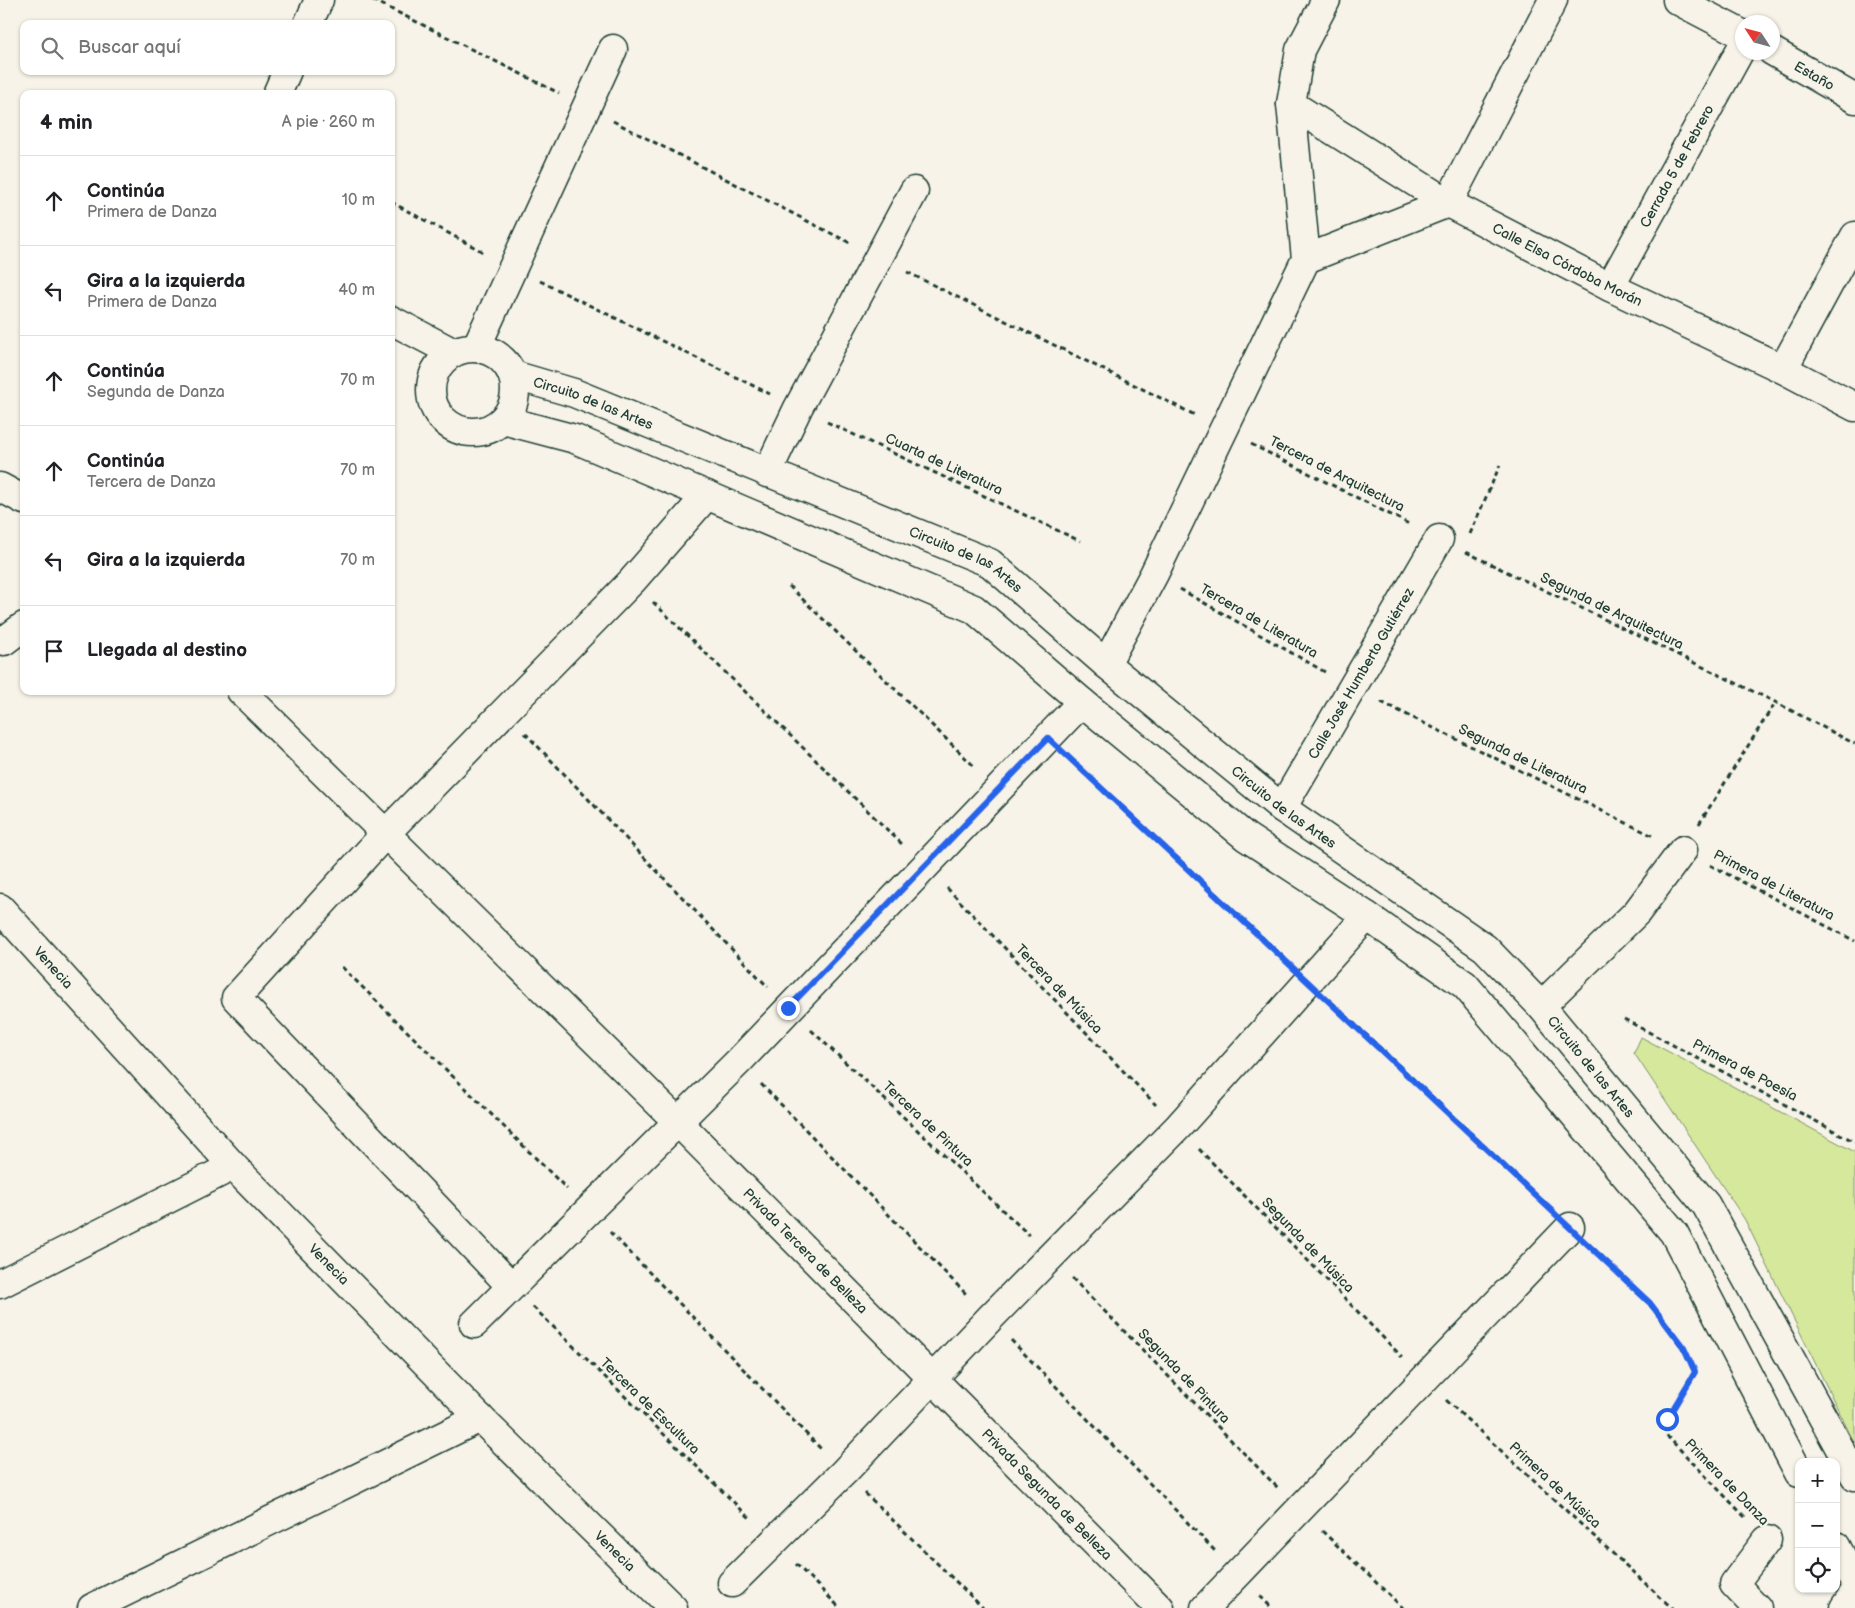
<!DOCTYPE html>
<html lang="es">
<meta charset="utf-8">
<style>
:root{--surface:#fff;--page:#f2f2f2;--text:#202124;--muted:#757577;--line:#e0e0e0}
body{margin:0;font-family:"Balsamiq Sans",sans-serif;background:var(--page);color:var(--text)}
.controls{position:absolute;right:15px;bottom:15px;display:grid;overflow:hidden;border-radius:10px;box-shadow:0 1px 4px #0004}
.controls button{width:45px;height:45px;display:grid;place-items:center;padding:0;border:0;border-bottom:1px solid var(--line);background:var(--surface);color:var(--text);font:25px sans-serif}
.compass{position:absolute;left:1735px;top:15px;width:45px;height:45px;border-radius:50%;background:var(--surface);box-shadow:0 1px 4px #0004;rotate:306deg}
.stop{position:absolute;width:15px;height:15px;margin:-11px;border:4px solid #2563eb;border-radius:50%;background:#fff}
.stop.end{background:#2563eb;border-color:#fff;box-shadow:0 1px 5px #0008}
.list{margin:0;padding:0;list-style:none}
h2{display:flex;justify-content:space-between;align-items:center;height:65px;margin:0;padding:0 20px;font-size:21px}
h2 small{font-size:16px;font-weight:400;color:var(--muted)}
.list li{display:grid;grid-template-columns:32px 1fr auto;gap:15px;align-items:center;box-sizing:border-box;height:90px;padding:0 20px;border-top:1px solid var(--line)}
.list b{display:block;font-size:19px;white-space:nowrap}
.list p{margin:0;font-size:16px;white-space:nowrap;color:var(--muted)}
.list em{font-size:16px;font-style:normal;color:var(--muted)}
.icon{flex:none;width:28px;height:28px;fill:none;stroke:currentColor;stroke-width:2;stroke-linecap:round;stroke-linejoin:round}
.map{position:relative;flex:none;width:1855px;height:1608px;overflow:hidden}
.search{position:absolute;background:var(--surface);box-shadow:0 1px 4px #0004;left:20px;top:20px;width:375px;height:55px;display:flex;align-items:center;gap:12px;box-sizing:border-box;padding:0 18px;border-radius:10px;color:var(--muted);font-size:19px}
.panel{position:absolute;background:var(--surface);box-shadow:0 1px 4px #0004;left:20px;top:90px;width:375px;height:605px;border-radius:10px}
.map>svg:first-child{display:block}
.green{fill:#d6e89c;stroke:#7a9268}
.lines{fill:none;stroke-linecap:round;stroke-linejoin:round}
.minor-casing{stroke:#1f3d34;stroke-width:31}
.path{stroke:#1f3d34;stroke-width:3;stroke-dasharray:5 4;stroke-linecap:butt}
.minor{stroke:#f7f3e8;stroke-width:28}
.route{stroke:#2563eb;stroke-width:6}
.labels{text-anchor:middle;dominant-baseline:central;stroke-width:5;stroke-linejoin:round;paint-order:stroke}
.street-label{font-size:14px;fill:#1f3d34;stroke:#f7f3e8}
</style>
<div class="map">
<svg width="1855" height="1608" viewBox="0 0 1855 1608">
<rect width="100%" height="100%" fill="#f7f3e8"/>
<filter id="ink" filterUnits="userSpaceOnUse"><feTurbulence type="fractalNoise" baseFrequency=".02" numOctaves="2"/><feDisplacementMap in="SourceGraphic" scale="10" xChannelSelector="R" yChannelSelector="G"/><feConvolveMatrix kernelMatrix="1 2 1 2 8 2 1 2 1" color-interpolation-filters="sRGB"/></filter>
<g filter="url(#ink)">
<path class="green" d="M1641,1037L1855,1152V1444L1745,1220L1634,1053Z"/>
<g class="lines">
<g class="minor-casing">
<g id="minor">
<path d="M1677,0L1742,34"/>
<path d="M308,24L319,0"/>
<path id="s1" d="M1772,51L1855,99"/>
<path d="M277,94L287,71"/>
<path id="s2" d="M1291,104L1448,203L1610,287L1783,369L1855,407"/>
<path d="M1306,259L1448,203L1553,0"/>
<path id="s3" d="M1610,287L1742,47"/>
<path d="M391,320L452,352"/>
<path d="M476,348L613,49"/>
<circle cx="473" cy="390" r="42"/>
<path d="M1783,369L1855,236"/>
<path id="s4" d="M513,375L574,393L990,563L1106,664L1282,808L1485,948L1541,1006L1706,1205L1855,1476"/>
<path d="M503,420L575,439L974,609L1082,702L1246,837L1367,916L1465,985L1674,1233L1799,1473"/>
<path d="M767,473L798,408L914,191"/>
<path d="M0,487L24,500"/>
<path d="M0,640L4,641L24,626"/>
<path d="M1106,664L1154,574L1306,259L1291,104L1300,50L1326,0"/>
<path id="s5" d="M241,691L678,1122L1160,1608"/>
<path id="s6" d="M1282,808L1439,539"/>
<path id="s7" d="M0,908L233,1166L480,1418L673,1608"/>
<path d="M1541,1006L1637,912L1683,850"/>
<path d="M0,1284L233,1166"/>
<path d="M511,1286L236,998L385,834L632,581L707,495"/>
<path d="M474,1324L739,1061L1082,702"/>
<path d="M1836,1546L1855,1582"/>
<path d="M732,1583L844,1472L990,1318L1178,1127L1367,916"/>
<path d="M92,1608L480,1418"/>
<path d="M1205,1608L1570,1227"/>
<path d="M1757,1608L1734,1584L1767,1540"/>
<path d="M1844,1608L1855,1592"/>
</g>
</g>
<g class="path">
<path d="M373,0L559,93"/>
<path d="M613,121L850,243"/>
<path d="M391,202L485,253"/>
<path d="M907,272L1197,416"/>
<path d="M540,281L770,394"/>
<path d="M827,422L1080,541"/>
<path d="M1251,444L1411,525"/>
<path d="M1470,534L1500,465"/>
<path d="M1466,552L1775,702L1855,744"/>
<path d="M789,586L976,768"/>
<path d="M1180,589L1325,672"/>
<path d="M653,602L903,845"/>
<path d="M1381,702L1653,836"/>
<path d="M525,733L768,987"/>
<path d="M1070,759L1287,961"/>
<path d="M1699,824L1775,703"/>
<path d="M1710,865L1855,941"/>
<path d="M947,888L1156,1105"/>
<path d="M342,967L567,1189"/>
<path d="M1332,1003L1547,1206"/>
<path d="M1624,1019L1855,1142"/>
<path d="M811,1030L1029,1235"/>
<path d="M761,1084L968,1296"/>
<path d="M1199,1149L1402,1357"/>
<path d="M610,1232L822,1450"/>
<path d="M1592,1248C1633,1287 1671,1318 1695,1372L1667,1419L1666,1435L1746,1518"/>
<path d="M1072,1278L1278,1488"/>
<path d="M533,1307L751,1519"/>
<path d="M1011,1340L1217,1553"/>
<path d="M1446,1400L1672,1608"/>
<path d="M865,1493L983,1608"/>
<path d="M1322,1531L1403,1608"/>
<path d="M796,1564L840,1608"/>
<path d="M1260,1596L1272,1608"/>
</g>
<use href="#minor" class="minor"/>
</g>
</g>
<g class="lines" filter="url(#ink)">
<path class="route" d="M788,1008L1048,738L1650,1303L1684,1348L1695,1372L1667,1419"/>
</g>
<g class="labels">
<g class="street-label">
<text stroke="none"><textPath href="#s1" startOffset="49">Estaño</textPath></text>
<text stroke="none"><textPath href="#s3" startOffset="138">Cerrada 5 de Febrero</textPath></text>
<text stroke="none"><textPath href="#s2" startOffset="320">Calle Elsa Córdoba Morán</textPath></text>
<text stroke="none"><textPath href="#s4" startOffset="85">Circuito de las Artes</textPath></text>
<text transform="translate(944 464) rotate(25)">Cuarta de Literatura</text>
<text transform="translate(1337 474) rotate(27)">Tercera de Arquitectura</text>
<text stroke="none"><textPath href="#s4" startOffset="490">Circuito de las Artes</textPath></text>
<text transform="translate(1612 611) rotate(26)">Segunda de Arquitectura</text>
<text transform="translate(1259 621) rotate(30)">Tercera de Literatura</text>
<text stroke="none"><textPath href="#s6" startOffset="156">Calle José Humberto Gutiérrez</textPath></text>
<text transform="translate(1523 759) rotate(26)">Segunda de Literatura</text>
<text stroke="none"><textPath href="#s4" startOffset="895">Circuito de las Artes</textPath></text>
<text transform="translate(1774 885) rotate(28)">Primera de Literatura</text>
<text stroke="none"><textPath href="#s7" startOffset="80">Venecia</textPath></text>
<text transform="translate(1059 989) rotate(46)">Tercera de Música</text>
<text stroke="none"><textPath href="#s4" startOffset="1300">Circuito de las Artes</textPath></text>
<text transform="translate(1745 1070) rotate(28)">Primera de Poesía</text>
<text transform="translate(928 1124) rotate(43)">Tercera de Pintura</text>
<text transform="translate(1308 1245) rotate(46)">Segunda de Música</text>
<text stroke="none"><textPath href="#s5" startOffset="795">Privada Tercera de Belleza</textPath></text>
<text stroke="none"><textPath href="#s7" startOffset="485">Venecia</textPath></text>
<text transform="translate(1184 1376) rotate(46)">Segunda de Pintura</text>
<text transform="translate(650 1406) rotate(44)">Tercera de Escultura</text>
<text transform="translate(1727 1482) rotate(46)">Primera de Danza</text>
<text transform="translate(1555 1485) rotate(43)">Primera de Música</text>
<text stroke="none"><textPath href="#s5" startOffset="1138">Privada Segunda de Belleza</textPath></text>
<text stroke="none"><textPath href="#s7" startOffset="890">Venecia</textPath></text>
</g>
</g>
</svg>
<div class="controls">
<button>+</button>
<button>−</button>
<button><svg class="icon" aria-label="locate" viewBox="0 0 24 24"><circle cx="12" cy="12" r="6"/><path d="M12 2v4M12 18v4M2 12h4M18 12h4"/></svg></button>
</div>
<svg class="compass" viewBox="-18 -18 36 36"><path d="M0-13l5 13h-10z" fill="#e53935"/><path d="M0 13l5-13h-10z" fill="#757577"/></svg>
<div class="stop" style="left:1667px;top:1419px"></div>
<div class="stop end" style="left:788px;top:1008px"></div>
<div class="search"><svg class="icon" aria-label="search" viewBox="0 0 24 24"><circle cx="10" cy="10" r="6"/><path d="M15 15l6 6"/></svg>Buscar aquí</div>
<section class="panel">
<h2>4 min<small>A pie · 260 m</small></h2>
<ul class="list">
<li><svg class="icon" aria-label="ahead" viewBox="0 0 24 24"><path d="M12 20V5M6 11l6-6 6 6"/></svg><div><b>Continúa</b><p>Primera de Danza</p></div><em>10 m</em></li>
<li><svg class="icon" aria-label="left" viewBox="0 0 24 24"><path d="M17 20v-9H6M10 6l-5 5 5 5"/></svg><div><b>Gira a la izquierda</b><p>Primera de Danza</p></div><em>40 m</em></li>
<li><svg class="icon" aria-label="ahead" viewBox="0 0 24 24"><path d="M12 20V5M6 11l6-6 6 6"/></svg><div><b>Continúa</b><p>Segunda de Danza</p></div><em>70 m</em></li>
<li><svg class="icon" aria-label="ahead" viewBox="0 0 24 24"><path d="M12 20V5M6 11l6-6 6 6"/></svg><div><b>Continúa</b><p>Tercera de Danza</p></div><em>70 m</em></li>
<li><svg class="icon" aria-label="left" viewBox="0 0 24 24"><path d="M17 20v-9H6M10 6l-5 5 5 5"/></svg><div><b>Gira a la izquierda</b></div><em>70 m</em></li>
<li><svg class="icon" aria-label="arrive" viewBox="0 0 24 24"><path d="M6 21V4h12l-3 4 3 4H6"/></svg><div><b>Llegada al destino</b></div></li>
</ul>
</section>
</div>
